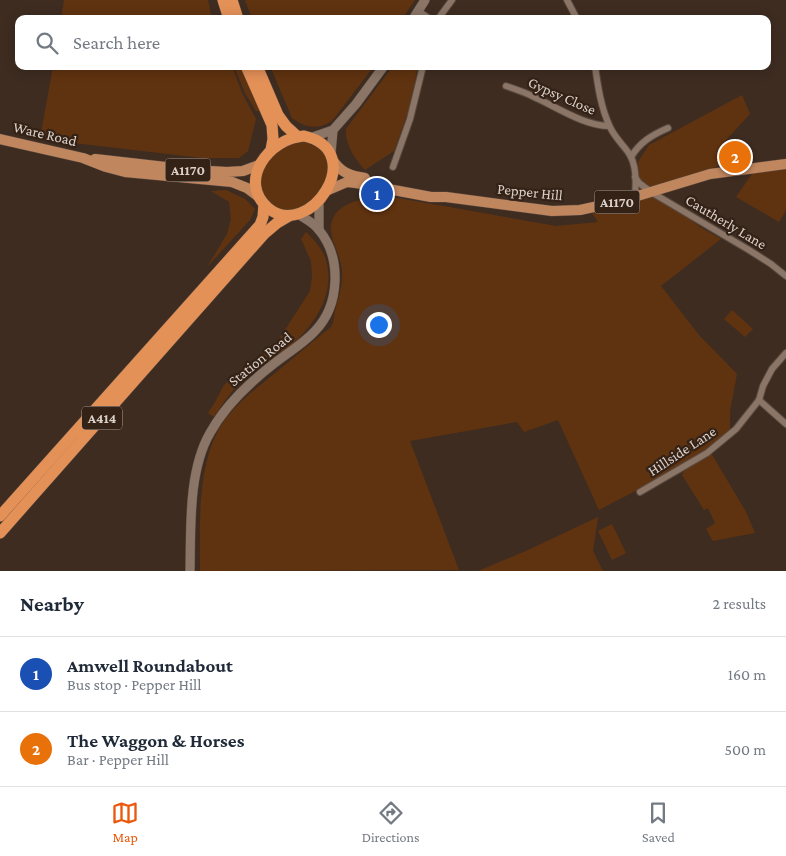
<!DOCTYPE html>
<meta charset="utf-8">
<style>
:root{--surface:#fff;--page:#f2f2f3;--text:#1f2937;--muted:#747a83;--line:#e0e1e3;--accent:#ea580c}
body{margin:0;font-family:"Crimson Pro",serif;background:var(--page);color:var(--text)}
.you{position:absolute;left:378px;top:324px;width:18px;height:18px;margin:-12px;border:4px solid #fff;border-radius:50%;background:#1a73e8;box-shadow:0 0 0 8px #1a73e833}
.badge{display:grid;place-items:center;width:32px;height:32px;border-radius:50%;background:var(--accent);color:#fff;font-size:16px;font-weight:700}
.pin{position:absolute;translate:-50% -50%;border:2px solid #fff;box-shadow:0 1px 5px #0006}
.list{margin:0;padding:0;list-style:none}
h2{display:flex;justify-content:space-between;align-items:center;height:65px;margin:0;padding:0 20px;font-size:21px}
h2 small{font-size:16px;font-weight:400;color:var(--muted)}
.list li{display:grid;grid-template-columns:32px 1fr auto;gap:15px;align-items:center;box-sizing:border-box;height:75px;padding:0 20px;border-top:1px solid var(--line)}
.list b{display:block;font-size:19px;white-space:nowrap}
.list p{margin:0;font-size:16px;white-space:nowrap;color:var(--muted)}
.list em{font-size:16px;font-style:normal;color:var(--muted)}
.icon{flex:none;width:28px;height:28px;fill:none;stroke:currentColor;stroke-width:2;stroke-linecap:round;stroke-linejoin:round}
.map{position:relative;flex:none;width:786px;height:571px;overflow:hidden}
.search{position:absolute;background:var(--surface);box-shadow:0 2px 12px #0003;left:15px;right:15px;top:15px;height:55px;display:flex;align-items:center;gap:12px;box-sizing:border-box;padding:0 18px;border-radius:10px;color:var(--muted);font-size:19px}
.sheet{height:215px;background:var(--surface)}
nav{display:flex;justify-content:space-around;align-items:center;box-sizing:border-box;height:70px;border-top:1px solid var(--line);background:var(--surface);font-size:14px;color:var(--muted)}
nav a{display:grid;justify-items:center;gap:2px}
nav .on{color:var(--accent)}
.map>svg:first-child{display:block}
.green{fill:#603310}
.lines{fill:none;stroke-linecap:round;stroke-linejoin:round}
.street-casing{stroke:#58493f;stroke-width:8}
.secondary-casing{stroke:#58493f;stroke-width:10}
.primary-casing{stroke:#58493f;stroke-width:11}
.highway-casing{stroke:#58493f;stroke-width:12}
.street{stroke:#8a7567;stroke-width:6}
.secondary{stroke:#8a7567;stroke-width:9}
.primary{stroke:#c0865e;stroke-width:10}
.highway{stroke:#e49158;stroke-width:11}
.labels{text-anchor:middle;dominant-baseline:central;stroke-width:4.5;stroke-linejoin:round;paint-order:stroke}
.shield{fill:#342217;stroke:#aa9c94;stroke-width:1}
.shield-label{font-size:14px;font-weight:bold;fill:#dcd1c9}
.street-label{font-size:15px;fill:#dcd1c9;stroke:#342217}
</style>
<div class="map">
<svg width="786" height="571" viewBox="0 0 786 571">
<rect width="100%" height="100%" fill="#3e2c21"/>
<g class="green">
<path d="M64,0H208L212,19H61Z"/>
<path d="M245,0H415L402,19H252Z"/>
<path d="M53,66H232L242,93L256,119L248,151L239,158H202L40,139Z"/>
<path d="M234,66H243L260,111H256L245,93Z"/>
<path d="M270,66H374L332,121C318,130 305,128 292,118Z"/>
<path d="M393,66H418L409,109L394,151L365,170C355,159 345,145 346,129Z"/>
<path d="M742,95L750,114L725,141V164L649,188L639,180L638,162L649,145Z"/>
<path d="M300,139L323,150L330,167L319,195L293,212L274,207L261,192V168L270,154Z"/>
<path d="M786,169V210L779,222L736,197L754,171Z"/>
<path d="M226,190L245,199L255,209L250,220L207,267L227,234L231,219L229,202L211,191Z"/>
<path d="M381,195L556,226L598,222L592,213L625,206L652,196L678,210L700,227L721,239L661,286L699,335L737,374L730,411V431C694,464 642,487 599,510L558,420L524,432L517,422L410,441L459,570L200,571C200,524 196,456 227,417C242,398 262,384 280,369C294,358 307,346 321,335C324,332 330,329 332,325C334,321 334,315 335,311C339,296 343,285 342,270C341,259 335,248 332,237C325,205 357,200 381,195Z"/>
<path d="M306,232C313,239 321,247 325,257C337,291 316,323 292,345C278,358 259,366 245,378C232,389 223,404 214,417L208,413L214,404L224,385L237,373L274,347L310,291L312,276L311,261L301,239Z"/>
<path d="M732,310L753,329L745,337L724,319Z"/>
<path d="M711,453L746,512L755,533L713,541L706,529L715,523L708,508L704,510L682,475L687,467Z"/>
<path d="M598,517L593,551L603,571H478L528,550Z"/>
<path d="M612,524L626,553L612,560L598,531Z"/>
</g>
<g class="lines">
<g class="street-casing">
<g id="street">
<path d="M567,0L577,19"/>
<path d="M418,11L430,19"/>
<path d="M438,19L452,0"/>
<path d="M595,66C598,87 601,108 610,127C614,136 622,144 628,152C637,164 636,183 635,197"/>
<path d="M506,86C515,89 524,92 532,96C555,106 584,126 609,126"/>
<path d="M631,157C640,142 652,135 668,128"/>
<path d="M393,167L410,119L423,66"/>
<path d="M635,177L639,183L651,192L749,250L771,264L786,276"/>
<path d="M759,400L786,424"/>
<path d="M640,492L707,453L736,429L759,400L763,386L772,369L786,353"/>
</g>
</g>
<g class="secondary-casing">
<g id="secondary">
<path d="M413,19L425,0"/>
<path d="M310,138L333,130L356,104L384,66"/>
<path d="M331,153L333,130"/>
<path d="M319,230V199"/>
<path d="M190,571C191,528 188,471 210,433C226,404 250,382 276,362C289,352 304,343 315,331C340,305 342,258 319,230C313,222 305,219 298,214"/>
</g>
</g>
<g class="primary-casing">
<g id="primary">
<path d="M0,139L83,158L106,167L125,172L232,182L247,188L259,197"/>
<path d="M95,159L192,170L227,172L243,171L259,165"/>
<path d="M334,162C342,173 351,176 365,178"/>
<path d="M326,191L347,182L356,183L431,197H446L552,211L580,210L621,201L710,174L786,164"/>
</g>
</g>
<g class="highway-casing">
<g id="highway">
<path d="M223,0L229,19"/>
<path d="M232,0L238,19"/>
<path d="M246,66L272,125L273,139L271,150"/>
<path d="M257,66L278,115L286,126L298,137"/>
<path d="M304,136C370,151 309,242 268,208C237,181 269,138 304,136Z"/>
<path d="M0,516L260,225L263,217L264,204"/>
<path d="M0,533L264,234L277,223L289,216"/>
</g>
</g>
<use href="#street" class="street"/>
<use href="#secondary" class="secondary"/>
<use href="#primary" class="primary"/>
<use href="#highway" class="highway"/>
</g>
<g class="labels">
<g class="shield">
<rect x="165.5" y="158.5" width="45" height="23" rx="4"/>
<rect x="594.5" y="190.5" width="45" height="23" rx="4"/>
<rect x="82" y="406.5" width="40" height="23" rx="4"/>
</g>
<g class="shield-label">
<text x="188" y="170">A1170</text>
<text x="617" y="202">A1170</text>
<text x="102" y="418">A414</text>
</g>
<g class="street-label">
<text transform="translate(562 96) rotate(24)">Gypsy Close</text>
<text transform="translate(45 134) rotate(13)">Ware Road</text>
<text transform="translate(530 192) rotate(6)">Pepper Hill</text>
<text transform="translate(726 222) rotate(31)">Cautherly Lane</text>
<text transform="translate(260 359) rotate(-39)">Station Road</text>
<text transform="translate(682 451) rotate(-33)">Hillside Lane</text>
</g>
</g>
</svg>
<div class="you"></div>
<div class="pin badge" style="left:377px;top:194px;background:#1a4fb4">1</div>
<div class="pin badge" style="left:735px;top:157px;background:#e8710a">2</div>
<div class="search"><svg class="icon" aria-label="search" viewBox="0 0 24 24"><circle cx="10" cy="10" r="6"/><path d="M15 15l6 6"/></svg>Search here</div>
</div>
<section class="sheet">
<h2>Nearby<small>2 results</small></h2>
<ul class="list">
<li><span class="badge" style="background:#1a4fb4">1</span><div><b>Amwell Roundabout</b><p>Bus stop · Pepper Hill</p></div><em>160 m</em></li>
<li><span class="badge" style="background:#e8710a">2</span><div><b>The Waggon &amp; Horses</b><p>Bar · Pepper Hill</p></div><em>500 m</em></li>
</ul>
</section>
<nav>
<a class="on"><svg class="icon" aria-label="map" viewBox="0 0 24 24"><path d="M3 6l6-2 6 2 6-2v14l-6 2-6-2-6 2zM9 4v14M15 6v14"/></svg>Map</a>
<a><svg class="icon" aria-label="directions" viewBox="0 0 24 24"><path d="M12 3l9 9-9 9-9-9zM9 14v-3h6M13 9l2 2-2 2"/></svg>Directions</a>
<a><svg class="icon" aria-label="saved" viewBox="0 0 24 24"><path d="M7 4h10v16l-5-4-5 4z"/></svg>Saved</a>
</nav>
